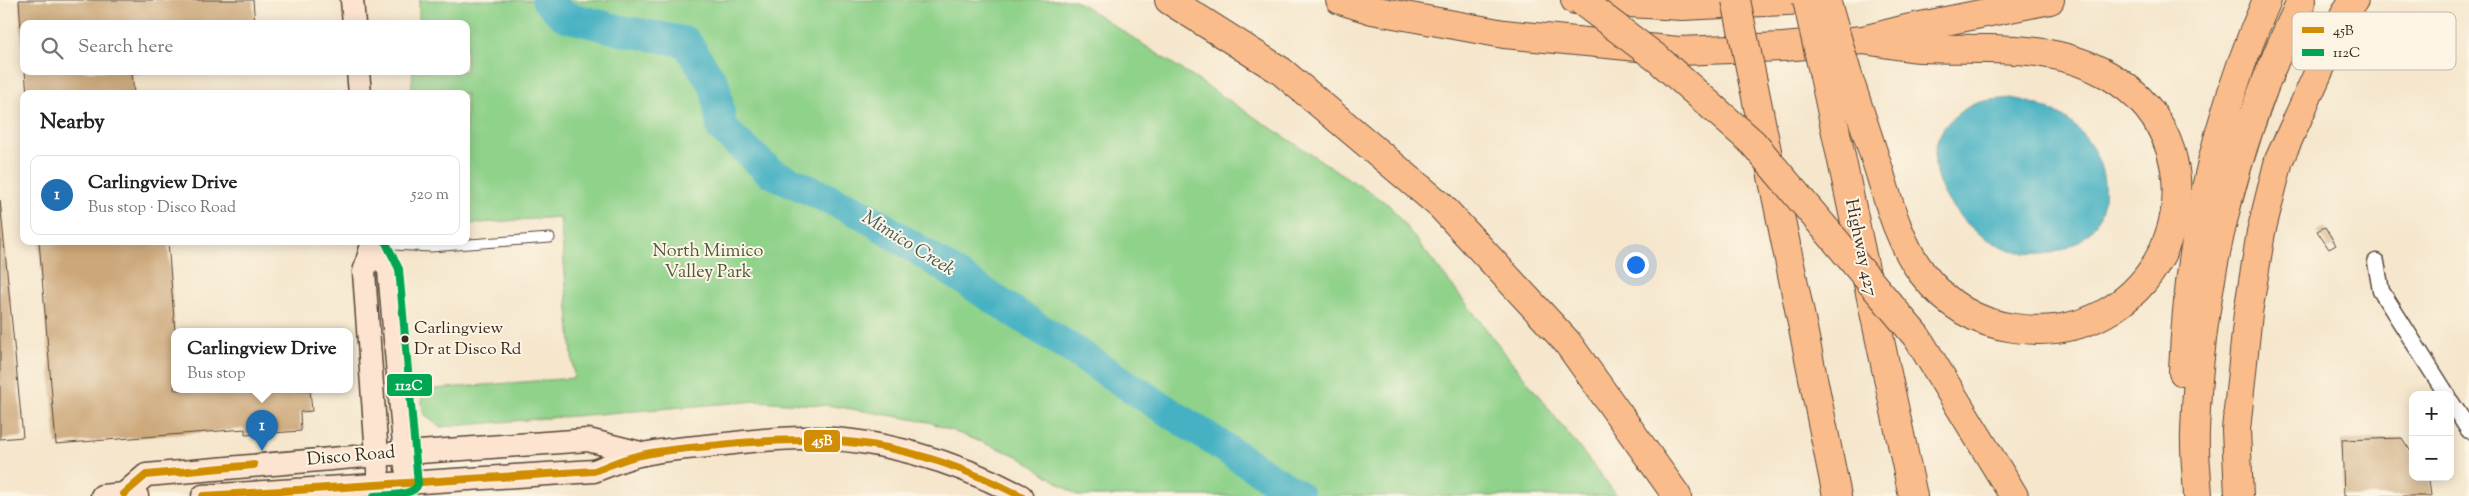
<!DOCTYPE html>
<meta charset="utf-8">
<style>
:root{--surface:#fff;--page:#f2f2f2;--text:#202124;--muted:#757577;--line:#e0e0e0;--accent:#1f6fb2}
body{margin:0;font-family:"Sorts Mill Goudy",serif;background:var(--page);color:var(--text)}
.controls{position:absolute;right:15px;bottom:15px;display:grid;overflow:hidden;border-radius:10px;box-shadow:0 2px 12px #0003}
.controls button{width:45px;height:45px;display:grid;place-items:center;padding:0;border:0;border-bottom:1px solid var(--line);background:var(--surface);color:var(--text);font:25px sans-serif}
.you{position:absolute;left:1635px;top:264px;width:18px;height:18px;margin:-12px;border:4px solid #fff;border-radius:50%;background:#1a73e8;box-shadow:0 0 0 8px #1a73e833}
.badge{display:grid;place-items:center;width:32px;height:32px;border-radius:50%;background:var(--accent);color:#fff;font-size:16px;font-weight:700}
.pin{position:absolute;translate:-50% -41px;filter:drop-shadow(0 1px 2px #0008)}
.pin::after{content:'';position:absolute;top:26px;width:18px;height:15px;background:inherit;clip-path:polygon(0 0,100% 0,50% 100%)}
.popup{position:absolute;left:171px;top:328px;width:182px;height:65px;box-sizing:border-box;display:grid;place-content:center;border-radius:10px;background:var(--surface);filter:drop-shadow(0 1px 4px #0005);font-size:16px;white-space:nowrap;color:var(--muted)}
.popup b{font-size:19px;color:var(--text)}
.popup::after{content:'';position:absolute;left:50%;top:100%;margin-left:-10px;border:10px solid transparent;border-top-color:var(--surface)}
.list{margin:0;padding:0;list-style:none}
h2{display:flex;justify-content:space-between;align-items:center;height:65px;margin:0;padding:0 20px;font-size:21px}
h2 small{font-size:16px;font-weight:400;color:var(--muted)}
.list li{display:grid;grid-template-columns:32px 1fr auto;gap:15px;align-items:center;box-sizing:border-box;height:80px;margin:0 10px 10px;padding:0 10px;border:1px solid var(--line);border-radius:10px}
.list b{display:block;font-size:19px;white-space:nowrap}
.list p{margin:0;font-size:16px;white-space:nowrap;color:var(--muted)}
.list em{font-size:16px;font-style:normal;color:var(--muted)}
.icon{flex:none;width:28px;height:28px;fill:none;stroke:currentColor;stroke-width:2;stroke-linecap:round;stroke-linejoin:round}
.map{position:relative;flex:none;width:2469px;height:496px;overflow:hidden}
.search{position:absolute;background:var(--surface);box-shadow:0 2px 12px #0003;left:20px;top:20px;width:450px;height:55px;display:flex;align-items:center;gap:12px;box-sizing:border-box;padding:0 18px;border-radius:10px;color:var(--muted);font-size:19px}
.panel{position:absolute;background:var(--surface);box-shadow:0 2px 12px #0003;left:20px;top:90px;width:450px;height:155px;border-radius:10px}
.map>svg:first-child{display:block}
.green{fill:#8fd28a;stroke:#657e54}
.water{fill:#45b1c2;stroke:#406e70}
.lines{fill:none;stroke-linecap:round;stroke-linejoin:round}
.river{stroke:#45b1c2;stroke-width:31}
.building{fill:#cca779}
.service-casing{stroke:#574638;stroke-width:11}
.minor-casing{stroke:#574638;stroke-width:19}
.secondary-casing{stroke:#574638;stroke-width:25}
.motorway-casing{stroke:#574638;stroke-width:30}
.service{stroke:#fff;stroke-width:9}
.minor{stroke:#fff;stroke-width:16}
.secondary{stroke:#fde4d1;stroke-width:22}
.motorway{stroke:#fabc8b;stroke-width:28}
.motorway-bridge-casing{stroke:#574638;stroke-width:30;stroke-linecap:butt}
.motorway-bridge{stroke:#fabc8b;stroke-width:28}
.bus-1-casing{stroke:#fcf5e5;stroke-width:11}
.bus-2-casing{stroke:#fcf5e5;stroke-width:11}
.bus-1{stroke:#d18d06;stroke-width:8}
.bus-2{stroke:#00a651;stroke-width:8}
.bus-dot{fill:#3b2a1e;stroke:#fcf5e5;stroke-width:2}
.labels{text-anchor:middle;dominant-baseline:central;stroke-width:4;stroke-linejoin:round;paint-order:stroke}
.bus-label{font-size:17px;fill:#3b2a1e;stroke:#fcf5e5;text-anchor:start}
.street-label{font-size:18px;fill:#3b2a1e;stroke:#fcf5e5}
.park-label{font-size:18px;fill:#505439;stroke:#fcf5e5}
.water-label{font-size:19px;font-style:italic;fill:#3e5957;stroke:#fcf5e5}
.key{fill:#fcf5e5;stroke:#c2b8a9;stroke-width:1}
.key-label{font-size:14px;fill:#3b2a1e}
.line-badge{stroke:#fcf5e5;stroke-width:2}
.badge-label{font-size:14px;text-anchor:middle;font-weight:bold;fill:#fff}
</style>
<div class="map">
<svg width="2469" height="496" viewBox="0 0 2469 496">
<rect width="100%" height="100%" fill="#fcf5e5"/>
<filter id="ink" filterUnits="userSpaceOnUse"><feTurbulence type="fractalNoise" baseFrequency=".02" numOctaves="2"/><feDisplacementMap in="SourceGraphic" scale="10" xChannelSelector="R" yChannelSelector="G"/><feConvolveMatrix kernelMatrix="1 2 1 2 8 2 1 2 1" color-interpolation-filters="sRGB"/></filter>
<filter id="wash" filterUnits="userSpaceOnUse"><feTurbulence type="fractalNoise" baseFrequency=".0096" numOctaves="4" result="noise"/><feDisplacementMap in="SourceGraphic" scale="20" xChannelSelector="R" yChannelSelector="G"/><feGaussianBlur stdDeviation="1.12" result="paint"/><feColorMatrix in="noise" values="0 0 0 0 0 0 0 0 0 0 0 0 0 0 0 0 0 1.4 0 .05"/><feComposite in="paint" operator="in"/></filter>
<g filter="url(#wash)">
<rect width="100%" height="100%" fill="#f5e6cc"/>
<path class="green" d="M419,0H1075L1389,205L1617,496H1295L1071,338L1049,340L1086,368L1277,496H1078L1018,456L929,422L834,406L756,401L440,427L423,413L421,390L574,378L560,217L466,224V94H411L413,71H466V24H419Z"/>
<path class="water" d="M2011,98C2032,102 2052,108 2070,122C2110,153 2122,222 2069,247C1988,286 1877,155 1970,106C1982,99 1998,100 2011,98Z"/>
<g class="lines">
<path class="river" d="M547,0L564,16L619,30L686,42L715,86L722,129L770,172L864,215L1299,496"/>
</g>
<g id="blocks">
<g class="building">
<path d="M19,0H253L255,24H24L22,44Z"/>
<path d="M25,71H142V73H132L134,94H27Z"/>
<path d="M0,200L23,437L0,439Z"/>
<path d="M2325,227L2336,245L2329,249L2317,231Z"/>
<path d="M39,241H168L175,332L174,390H310L312,411L300,412L301,431L245,435V429L56,444Z"/>
<path d="M2402,438L2413,455V477L2429,480L2431,496H2344L2342,440Z"/>
</g>
</g>
</g>
<g filter="url(#ink)">
<use href="#blocks" fill-opacity="0" stroke="#574638" stroke-width="1"/>
<g class="lines">
<g class="service-casing">
<path id="service" d="M376,244L430,247L550,238"/>
</g>
<g class="minor-casing">
<g id="minor">
<path d="M2376,262L2381,291L2447,395"/>
<path d="M2450,401L2469,430"/>
</g>
</g>
<g class="secondary-casing">
<g id="secondary">
<path d="M352,0L354,24"/>
<path d="M358,71L360,94"/>
<path d="M373,241L364,272L378,470"/>
<path d="M373,244L389,270L406,468"/>
<path d="M124,494L146,475L377,455L588,440L644,454"/>
<path d="M102,496L124,494L137,496"/>
<path d="M203,496L594,471C610,465 627,457 644,454C667,449 692,448 716,445C744,442 773,438 803,438C876,437 956,461 1021,496"/>
</g>
</g>
<g class="motorway-casing">
<g id="motorway">
<path d="M1169,0L1281,71L1440,205L1567,342L1677,496"/>
<path d="M1340,0L1372,10L1504,34L1679,51L1783,47L1863,40L1906,29L2050,0"/>
<path d="M1575,0L1682,6L1805,0"/>
<path d="M1824,76L1913,496"/>
<path d="M1848,76C1858,106 1868,136 1878,167C1889,203 1899,242 1922,273C1945,303 1976,323 2014,328C2168,351 2239,151 2108,75C2049,41 1985,51 1920,48C1902,47 1882,42 1863,40"/>
<path d="M1753,82L1837,496"/>
<path d="M1917,337L2014,496"/>
<path d="M2183,372C2188,243 2215,118 2267,0"/>
<path d="M2198,496C2197,475 2194,453 2195,431C2200,282 2236,134 2302,0"/>
<path d="M2239,496L2236,430L2248,313L2261,232L2279,160L2345,13L2354,0"/>
</g>
</g>
<use href="#service" class="service"/>
<use href="#minor" class="minor"/>
<use href="#secondary" class="secondary"/>
<use href="#motorway" class="motorway"/>
<g class="motorway-bridge-casing">
<g id="motorway-bridge">
<path d="M1580,0L1658,59L1753,143L1917,337"/>
<path d="M1736,0L1753,82"/>
<path d="M1807,0L1824,76"/>
<path d="M1826,0L1848,76"/>
</g>
</g>
<use href="#motorway-bridge" class="motorway-bridge"/>
<g class="bus-1-casing">
<g id="bus-1">
<path d="M124,494L146,475L254,465"/>
<path d="M203,496L594,471C608,466 622,459 637,456C664,449 692,448 720,445C837,432 914,442 1021,496"/>
</g>
</g>
<g class="bus-2-casing">
<path id="bus-2" d="M374,496C387,495 415,496 418,484L399,269L385,241"/>
</g>
<use href="#bus-1" class="bus-1"/>
<use href="#bus-2" class="bus-2"/>
</g>
</g>
<circle class="bus-dot" cx="405" cy="339" r="4.5"/>
<g class="labels">
<g class="bus-label">
<text x="414" y="329">Carlingview<tspan x="414" dy="21">Dr at Disco Rd</tspan></text>
</g>
<g class="street-label">
<text transform="translate(1860 248) rotate(78)">Highway 427</text>
<text transform="translate(351 457) rotate(-5)">Disco Road</text>
</g>
<g class="park-label">
<text x="708" y="252">North Mimico<tspan x="708" dy="21">Valley Park</tspan></text>
</g>
<g class="water-label">
<text transform="translate(908 244) rotate(32)">Mimico Creek</text>
</g>
</g>
<rect x="2292" y="12" width="164" height="58" rx="8" class="key"/>
<rect x="2302" y="27" width="22" height="6" fill="#d18d06"/>
<rect x="2302" y="49" width="22" height="7" fill="#00a651"/>
<g class="key-label">
<text x="2333" y="35">45B</text>
<text x="2333" y="57">112C</text>
</g>
<g class="line-badge">
<rect x="386" y="373" width="47" height="24" rx="5" fill="#00a651"/>
<rect x="803" y="429" width="38" height="24" rx="5" fill="#d18d06"/>
</g>
<g class="badge-label">
<text x="409" y="390">112C</text>
<text x="822" y="445">45B</text>
</g>
</svg>
<div class="controls">
<button>+</button>
<button>−</button>
</div>
<div class="you"></div>
<div class="pin badge" style="left:262px;top:451px">1</div>
<div class="popup"><b>Carlingview Drive</b>Bus stop</div>
<div class="search"><svg class="icon" aria-label="search" viewBox="0 0 24 24"><circle cx="10" cy="10" r="6"/><path d="M15 15l6 6"/></svg>Search here</div>
<section class="panel">
<h2>Nearby<small></small></h2>
<ul class="list">
<li><span class="badge">1</span><div><b>Carlingview Drive</b><p>Bus stop · Disco Road</p></div><em>520 m</em></li>
</ul>
</section>
</div>
